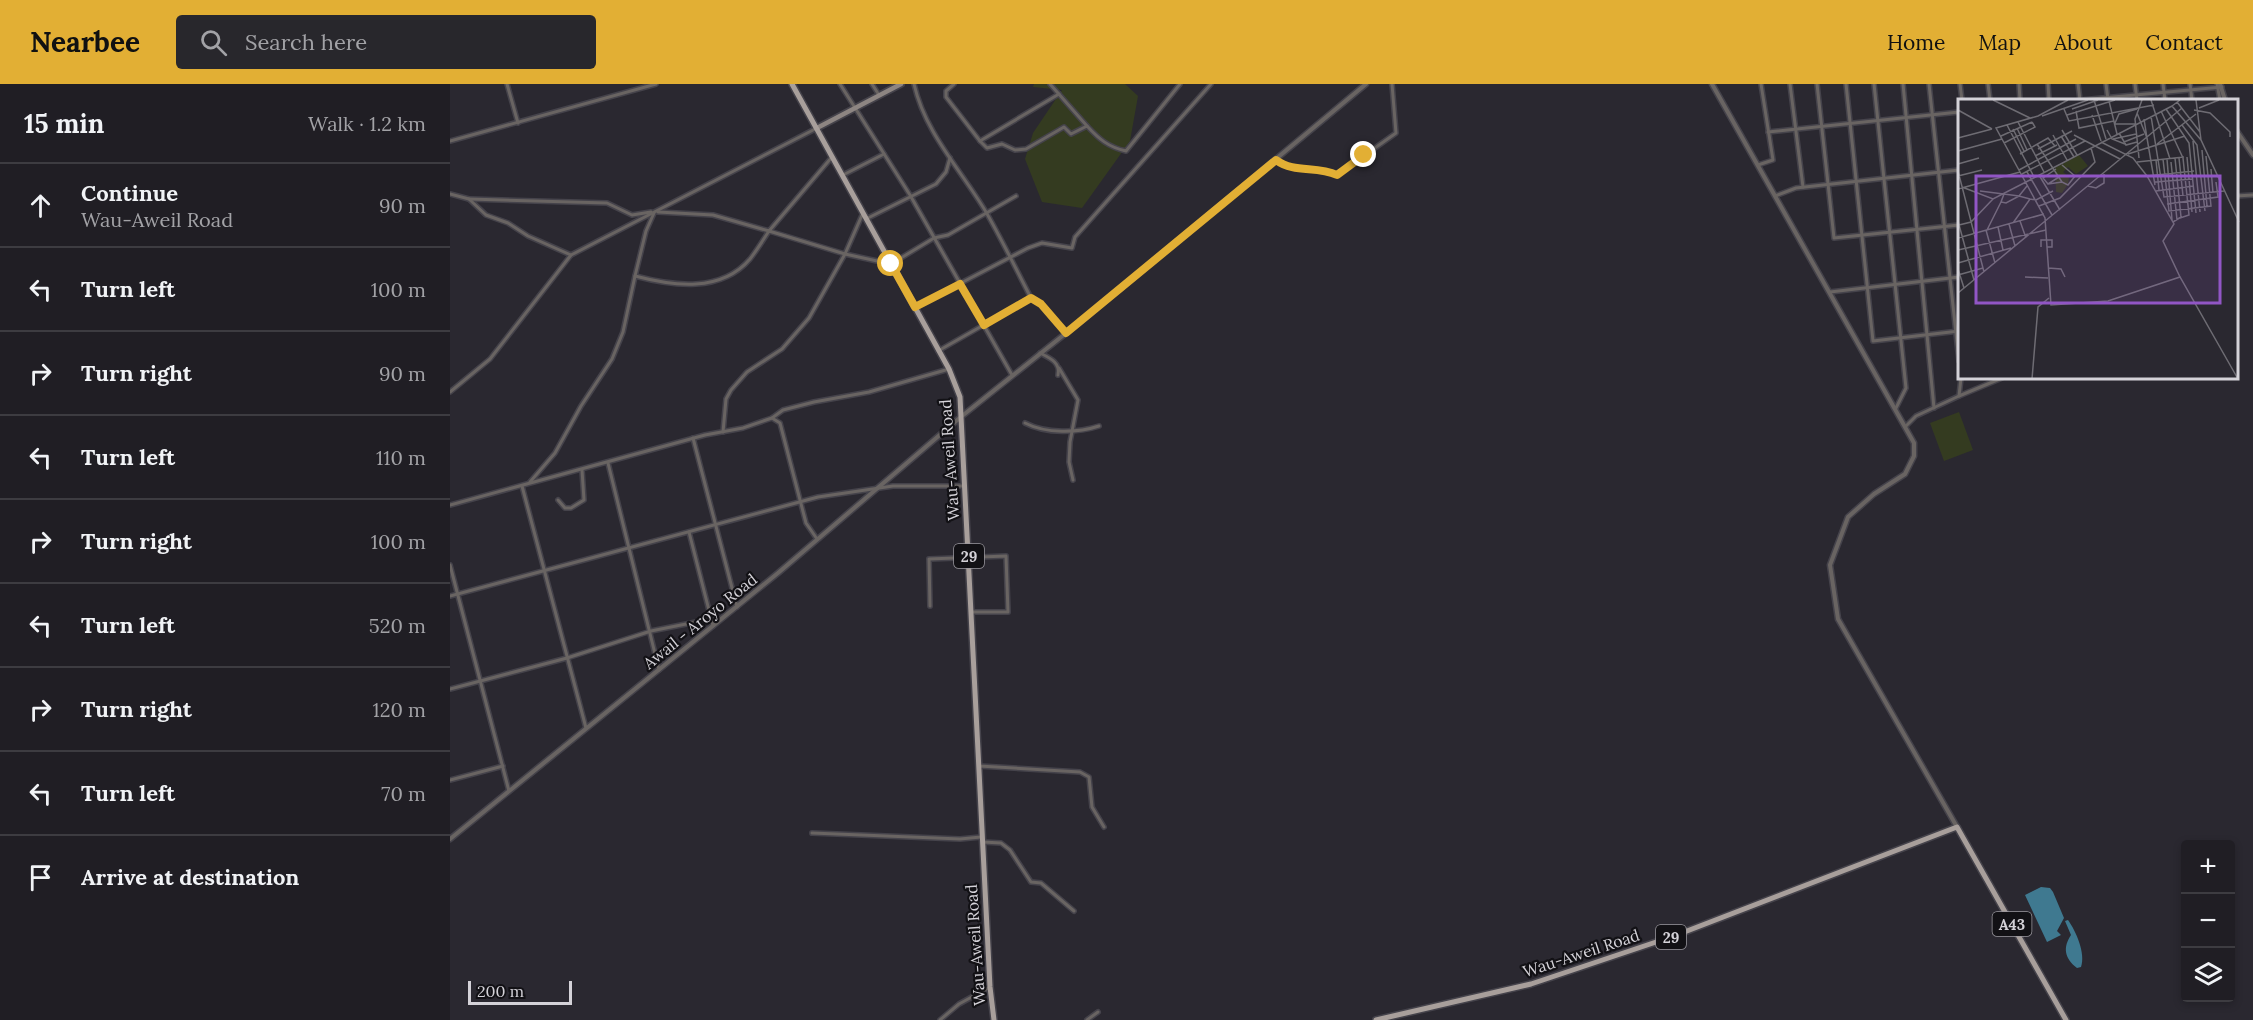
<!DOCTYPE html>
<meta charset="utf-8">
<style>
:root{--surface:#201e24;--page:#28272c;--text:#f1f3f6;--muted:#a2a2a6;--line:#3d3c41;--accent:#e2af34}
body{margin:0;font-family:Lora,serif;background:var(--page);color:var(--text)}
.controls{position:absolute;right:18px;bottom:18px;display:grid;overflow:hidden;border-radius:6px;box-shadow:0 3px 9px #0003}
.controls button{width:54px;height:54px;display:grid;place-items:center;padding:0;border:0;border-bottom:2px solid var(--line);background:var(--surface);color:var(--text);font:30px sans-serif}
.scale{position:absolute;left:18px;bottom:15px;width:104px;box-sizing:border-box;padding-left:6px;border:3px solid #d4d2d8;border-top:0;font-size:16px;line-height:21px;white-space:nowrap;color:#d4d2d8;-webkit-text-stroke:4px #121115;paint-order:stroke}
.stop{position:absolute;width:18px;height:18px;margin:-14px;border:4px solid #e2af34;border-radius:50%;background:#fff}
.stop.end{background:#e2af34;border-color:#fff;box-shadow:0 2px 6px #0008}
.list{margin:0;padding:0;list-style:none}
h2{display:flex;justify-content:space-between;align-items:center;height:78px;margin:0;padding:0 24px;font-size:26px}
h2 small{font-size:20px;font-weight:400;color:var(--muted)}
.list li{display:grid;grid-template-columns:39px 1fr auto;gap:18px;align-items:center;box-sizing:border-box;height:84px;padding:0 24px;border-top:2px solid var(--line)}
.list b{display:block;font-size:22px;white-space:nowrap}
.list p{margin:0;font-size:20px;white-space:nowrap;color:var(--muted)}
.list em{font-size:20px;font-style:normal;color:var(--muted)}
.icon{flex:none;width:33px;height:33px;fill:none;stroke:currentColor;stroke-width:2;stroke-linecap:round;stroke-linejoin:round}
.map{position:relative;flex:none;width:1803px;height:936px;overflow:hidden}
header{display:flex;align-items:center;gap:36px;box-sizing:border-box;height:84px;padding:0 30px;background:var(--accent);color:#111}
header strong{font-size:28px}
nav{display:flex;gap:33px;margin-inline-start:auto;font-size:21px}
.search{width:420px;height:54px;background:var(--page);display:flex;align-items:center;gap:15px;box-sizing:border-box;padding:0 21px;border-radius:6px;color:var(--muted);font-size:22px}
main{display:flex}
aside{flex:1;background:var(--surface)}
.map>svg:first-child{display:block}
.green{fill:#343b20}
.water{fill:#3f7990}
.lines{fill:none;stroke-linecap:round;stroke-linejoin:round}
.minor-casing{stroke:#45434b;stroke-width:6}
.tertiary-casing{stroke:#45434b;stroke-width:7}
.secondary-casing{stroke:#45434b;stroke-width:8}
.primary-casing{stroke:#45434b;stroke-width:8}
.minor{stroke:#696462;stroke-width:3}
.tertiary{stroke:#696462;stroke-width:4}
.secondary{stroke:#8d8582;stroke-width:4.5}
.primary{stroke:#a89f9b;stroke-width:5}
.route{stroke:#e2af34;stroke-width:8}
.labels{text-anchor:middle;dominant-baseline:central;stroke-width:4.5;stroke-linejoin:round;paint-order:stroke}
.shield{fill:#121115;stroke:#9a989e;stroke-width:1.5}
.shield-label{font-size:15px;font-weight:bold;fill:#d4d2d8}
.street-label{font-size:16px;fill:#d4d2d8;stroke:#121115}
.inset-road{fill:none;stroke:#6e6c73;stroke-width:1.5}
.view{fill:#9156c5;fill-opacity:0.15;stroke:#9156c5;stroke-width:3}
.inset-edge{fill:none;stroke:#d4d2d8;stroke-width:3}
</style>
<header>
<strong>Nearbee</strong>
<div class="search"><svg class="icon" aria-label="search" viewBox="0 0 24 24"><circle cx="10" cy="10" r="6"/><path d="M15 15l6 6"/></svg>Search here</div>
<nav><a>Home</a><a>Map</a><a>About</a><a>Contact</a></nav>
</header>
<main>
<aside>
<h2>15 min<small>Walk · 1.2 km</small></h2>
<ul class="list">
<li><svg class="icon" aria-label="ahead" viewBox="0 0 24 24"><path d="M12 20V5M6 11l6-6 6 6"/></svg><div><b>Continue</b><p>Wau-Aweil Road</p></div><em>90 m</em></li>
<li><svg class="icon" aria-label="left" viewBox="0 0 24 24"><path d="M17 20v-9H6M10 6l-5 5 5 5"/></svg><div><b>Turn left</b></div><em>100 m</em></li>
<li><svg class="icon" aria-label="right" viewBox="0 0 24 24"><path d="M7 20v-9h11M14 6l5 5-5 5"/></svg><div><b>Turn right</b></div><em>90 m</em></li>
<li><svg class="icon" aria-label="left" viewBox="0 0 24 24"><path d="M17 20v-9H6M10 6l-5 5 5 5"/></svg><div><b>Turn left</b></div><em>110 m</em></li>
<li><svg class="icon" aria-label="right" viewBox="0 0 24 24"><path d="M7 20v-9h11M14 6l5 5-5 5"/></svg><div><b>Turn right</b></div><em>100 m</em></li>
<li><svg class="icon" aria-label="left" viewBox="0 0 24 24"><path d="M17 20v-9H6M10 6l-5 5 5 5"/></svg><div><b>Turn left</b></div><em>520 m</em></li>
<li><svg class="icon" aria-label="right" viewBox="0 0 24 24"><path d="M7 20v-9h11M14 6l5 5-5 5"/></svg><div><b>Turn right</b></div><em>120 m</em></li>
<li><svg class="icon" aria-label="left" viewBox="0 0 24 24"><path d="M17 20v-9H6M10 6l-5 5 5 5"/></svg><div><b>Turn left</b></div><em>70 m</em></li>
<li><svg class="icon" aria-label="arrive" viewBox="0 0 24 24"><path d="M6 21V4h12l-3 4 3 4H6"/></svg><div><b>Arrive at destination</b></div></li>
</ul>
</aside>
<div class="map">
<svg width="1803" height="936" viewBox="0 0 1803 936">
<rect width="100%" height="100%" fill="#2a2830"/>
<g class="green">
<path d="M584,0H675L688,12L680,57L632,124L592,118L575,75L583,49L612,6L583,3Z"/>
<path d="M1509,328L1523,366L1494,377L1480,339Z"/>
</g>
<g class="water">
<path d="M1591,803L1600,804L1603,808L1614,834L1607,847L1611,851L1597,858L1575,811Z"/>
<path d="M1618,836C1626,847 1636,870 1631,883L1627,884C1614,874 1613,863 1621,851L1615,837Z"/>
</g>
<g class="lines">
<g class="minor-casing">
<g id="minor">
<path d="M57,0L68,39"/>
<path d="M390,0L460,111L562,291"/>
<path d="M422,0L429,11"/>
<path d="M464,0C475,49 511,86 536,128C552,156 566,185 581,214L591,220L616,249"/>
<path d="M504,0L496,7V13L530,57L609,10"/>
<path d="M600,0L637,42"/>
<path d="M1340,0L1353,103"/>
<path d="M1367,0L1384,154L1509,141"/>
<path d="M1396,0L1423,257L1509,247"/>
<path d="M1424,0L1456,304L1446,324"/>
<path d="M1453,0L1484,324"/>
<path d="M1479,0L1509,277"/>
<path d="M1510,0L1512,16"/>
<path d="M1538,0L1540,16"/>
<path d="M1569,0L1570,16"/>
<path d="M1598,0L1599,16"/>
<path d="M1628,0L1630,16"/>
<path d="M1656,0L1658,16"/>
<path d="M1685,0L1687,16"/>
<path d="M1713,0L1715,16"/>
<path d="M1740,0L1742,16"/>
<path d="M1767,0L1770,16"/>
<path d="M1631,16L1772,3"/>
<path d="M1318,48L1509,28"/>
<path d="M0,57L206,0"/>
<path d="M530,57L537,64L552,60L565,66L576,65L614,43L621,50L637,42C649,55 658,63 676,67L730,0"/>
<path d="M826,76C845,90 866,81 887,91L946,49L942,0"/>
<path d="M1308,81L1323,76L1311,0"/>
<path d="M393,91L434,70"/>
<path d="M0,110L19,115L36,131L58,139L78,152L121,171L367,44"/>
<path d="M1325,112L1346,104L1509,86"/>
<path d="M1786,112L1803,111"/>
<path d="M19,115L157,119L182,131L201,128"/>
<path d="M208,128L263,131L319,147L382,73"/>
<path d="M204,129L196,147L185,192C223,202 271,209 300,175C307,166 313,156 319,147L395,170L413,129"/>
<path d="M416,135L486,100L496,88L500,74"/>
<path d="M1380,208L1509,193"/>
<path d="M465,223L578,164L592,159L622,164L625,153L761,0"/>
<path d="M488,267L581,214"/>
<path d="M590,269C600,274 611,279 608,291"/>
<path d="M609,284L628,316L620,358L619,378L623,396"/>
<path d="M0,308L40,275L121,171"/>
<path d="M1509,312L1552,294"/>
<path d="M322,334L330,339L356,439L367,455"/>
<path d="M575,339C596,350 628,349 649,342"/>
<path d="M1456,342L1466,332L1509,312L1511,294"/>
<path d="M273,348L276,315L281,306L297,288L332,265L359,234L395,170L441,180L484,154L498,151L566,112"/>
<path d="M243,354L287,523"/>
<path d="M158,379L209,586"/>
<path d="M80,398L105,369L131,322L162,275L173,248L185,192"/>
<path d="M72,402L136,644"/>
<path d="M108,416L115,424H121L134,416L132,386"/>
<path d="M0,421L255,351L293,344L322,334L333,326L364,318L419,308L499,285"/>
<path d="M239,448L263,542"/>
<path d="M0,481L59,707"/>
<path d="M0,512L368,413L443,402H513"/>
<path d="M480,522L479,475L556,472L558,528H521"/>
<path d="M0,605L117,574L201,547L261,535"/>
<path d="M529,682L630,688L639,693L642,723L654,743"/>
<path d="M0,696L53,682"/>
<path d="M362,749L510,755L531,753"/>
<path d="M533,758L551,759L560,766L581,798L591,799L624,827"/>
<path d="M490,936L509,920L540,903"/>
<path d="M637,936L648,928"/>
</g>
</g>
<g class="tertiary-casing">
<g id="tertiary">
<path d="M1262,0L1464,359V372L1455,390L1424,410L1398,433L1380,481L1388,535L1507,743"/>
<path d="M1770,0L1775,16"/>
<path d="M1786,46L1803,71"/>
<path d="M0,755L328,489L512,332L635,234L916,0"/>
</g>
</g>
<g class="secondary-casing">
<path id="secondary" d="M367,44L451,0"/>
</g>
<g class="primary-casing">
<g id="primary">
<path d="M342,0L499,285L510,313L540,903L544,936"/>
<path d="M926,936L1081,900L1224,852L1507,743L1616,936"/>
</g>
</g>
<use href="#minor" class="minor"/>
<use href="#tertiary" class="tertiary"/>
<use href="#secondary" class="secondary"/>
<use href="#primary" class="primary"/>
</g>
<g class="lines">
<path class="route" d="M441,180L465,223L510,200L534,241L581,214L591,220L616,249L826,76C845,90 866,81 887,91L914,71"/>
</g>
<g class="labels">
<g class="shield">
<rect x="504" y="460" width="30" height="24" rx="4.5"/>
<rect x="1542.5" y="828" width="39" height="24" rx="4.5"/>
<rect x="1206" y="841" width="30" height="24" rx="4.5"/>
</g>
<g class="shield-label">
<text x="519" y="472">29</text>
<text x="1562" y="840">A43</text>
<text x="1221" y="853">29</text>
</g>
<g class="street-label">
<text transform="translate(499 376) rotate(-94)">Wau-Aweil Road</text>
<text transform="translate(250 537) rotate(-39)">Awail - Aroyo Road</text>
<text transform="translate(525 861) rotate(-94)">Wau-Aweil Road</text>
<text transform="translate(1131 869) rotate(-18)">Wau-Aweil Road</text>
</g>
</g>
<g transform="translate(1508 15)">
<rect width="280" height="280" fill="#2a2830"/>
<path d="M121,56L130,67L118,75L110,68L105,73L111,78L110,85L104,94L98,93L97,69Z" fill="#343b20"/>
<path class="inset-road" d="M35,1L72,19M110,1L80,17L38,29L87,119L93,206L150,202L222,178L280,280M136,1L148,40M193,1L212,60M222,1L214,7L243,41L281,123M238,1L243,41M151,2L159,35M219,3L242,33M241,9L261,1M106,10L111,22L196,6M114,10L140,1M208,10L231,44L238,114M0,11L34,30M236,11L252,14L272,33V38M118,12L121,29L156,22M203,12L225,59L231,116L222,119M179,14L189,39L186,20M109,16L157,1M134,16L143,42M84,17L130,1M193,17L206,98L266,92M60,23L86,73M157,24L161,15L179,10M156,25H177M49,26L76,78M224,26L239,46L247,112M59,29L69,51M55,30L66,52M104,31L119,56M149,31L154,40L167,45M161,34L168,46L179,43M95,36L109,61M116,36L162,60M43,37L74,23M103,37L116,58M0,39L34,30M189,39L197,86M155,40L178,35M235,42L242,113M143,43L175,59L189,77L216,125L205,142L222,178M166,43L186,35M46,44L77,28L74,23M79,45L104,83M199,45L238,15M80,50L114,32M244,51L249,107M0,52L44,40M62,55L90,39L97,47M170,55L227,37M77,57L99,46M229,58L234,113M181,59L177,20L184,1M221,59L225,97M205,60L211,112L253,107L248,57M209,60L214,121M198,61L201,91M179,63L226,58M213,63L219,121M0,65L21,59M98,70L85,79L90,85L101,78M253,70L255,94M61,71L118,40M0,72L26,173M69,73L94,116M64,75L127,42M81,76L102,111M0,77L24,71M189,77L236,72M68,83L214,7M197,83L235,80M90,85L104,83L110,86L117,77L104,66M130,87L138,89L146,84V75M4,88L35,100L68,83M0,90L62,73M22,92L61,97L69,87M198,92L236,87M46,95L43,103L48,104L61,97L72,100M209,105L260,98L258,83M81,107L102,99L137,63L133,49M0,122L16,181M62,122L68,139M215,123L223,118L217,59M55,124L72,100L78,101L95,92M51,125L57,147M1,126L13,123L35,100M40,128L45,151M28,131L37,164M29,131L43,103M0,139L86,115M83,148V141H94V148H89M0,151L88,131M0,164L53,149M90,169L103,170L107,178M0,170L6,189M0,176L25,169M67,178L90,179M0,194L224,9M74,280L80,208L91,199"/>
<path class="view" d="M18,77H262V204H18Z"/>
<rect width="280" height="280" class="inset-edge"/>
</g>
</svg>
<div class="controls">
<button>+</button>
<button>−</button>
<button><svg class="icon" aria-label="layers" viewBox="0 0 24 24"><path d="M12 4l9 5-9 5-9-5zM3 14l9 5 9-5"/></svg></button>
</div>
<div class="scale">200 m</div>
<div class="stop" style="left:441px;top:180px"></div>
<div class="stop end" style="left:914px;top:71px"></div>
</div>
</main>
